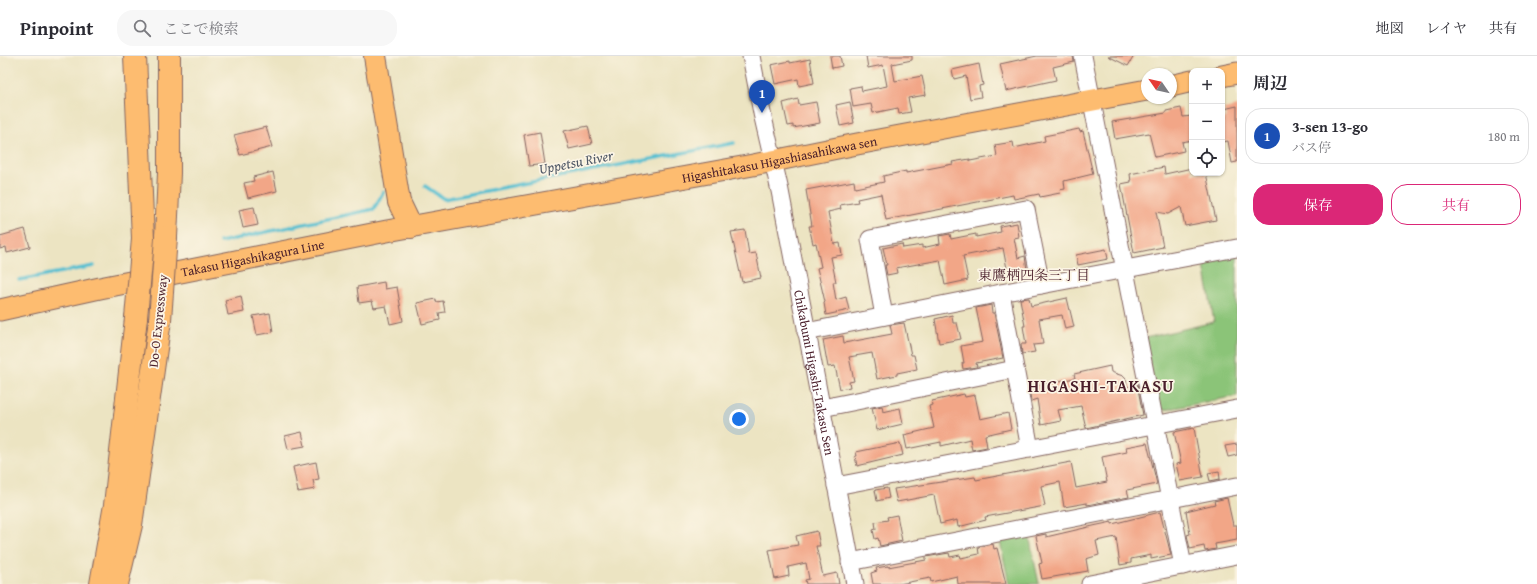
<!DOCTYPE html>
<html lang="ja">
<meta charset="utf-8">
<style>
:root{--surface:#fff;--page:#f7f7f7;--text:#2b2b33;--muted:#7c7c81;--line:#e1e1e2;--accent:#db2777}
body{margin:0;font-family:"Gentium Book Plus","Noto Serif JP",serif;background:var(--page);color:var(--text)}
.controls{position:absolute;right:12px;top:12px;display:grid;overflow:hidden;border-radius:8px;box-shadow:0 1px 3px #0004}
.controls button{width:36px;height:36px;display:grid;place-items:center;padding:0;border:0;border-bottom:1px solid var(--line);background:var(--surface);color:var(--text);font:20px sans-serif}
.compass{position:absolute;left:1141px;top:12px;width:36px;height:36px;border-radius:50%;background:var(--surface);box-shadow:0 1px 3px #0004;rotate:304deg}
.you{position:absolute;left:739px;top:363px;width:14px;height:14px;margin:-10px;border:3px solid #fff;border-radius:50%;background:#1a73e8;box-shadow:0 0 0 6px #1a73e833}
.badge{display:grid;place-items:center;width:26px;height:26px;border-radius:50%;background:var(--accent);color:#fff;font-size:13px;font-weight:700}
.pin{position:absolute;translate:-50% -33px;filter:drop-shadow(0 1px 2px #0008)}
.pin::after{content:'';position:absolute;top:21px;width:14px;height:12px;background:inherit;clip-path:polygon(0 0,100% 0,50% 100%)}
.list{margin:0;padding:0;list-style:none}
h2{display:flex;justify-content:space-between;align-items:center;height:52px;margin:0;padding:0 16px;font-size:17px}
h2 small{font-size:13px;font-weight:400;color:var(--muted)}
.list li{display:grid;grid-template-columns:26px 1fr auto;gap:12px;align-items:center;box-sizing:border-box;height:56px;margin:0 8px 8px;padding:0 8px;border:1px solid var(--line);border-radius:16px}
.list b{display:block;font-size:15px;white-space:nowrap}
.list p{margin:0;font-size:13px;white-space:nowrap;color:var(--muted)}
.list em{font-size:13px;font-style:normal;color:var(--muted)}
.actions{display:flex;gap:8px;padding:12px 16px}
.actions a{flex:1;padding:9px 0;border:1px solid var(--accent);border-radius:16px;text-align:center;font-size:14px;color:var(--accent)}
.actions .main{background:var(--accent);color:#fff}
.icon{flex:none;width:22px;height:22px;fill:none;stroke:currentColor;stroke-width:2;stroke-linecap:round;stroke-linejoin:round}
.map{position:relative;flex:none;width:1237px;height:528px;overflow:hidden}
header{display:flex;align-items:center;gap:24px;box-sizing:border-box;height:56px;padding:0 20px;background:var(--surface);border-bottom:1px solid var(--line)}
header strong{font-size:19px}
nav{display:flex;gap:22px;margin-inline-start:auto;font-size:14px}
.search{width:280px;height:36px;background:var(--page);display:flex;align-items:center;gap:10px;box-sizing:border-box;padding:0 14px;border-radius:16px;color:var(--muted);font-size:15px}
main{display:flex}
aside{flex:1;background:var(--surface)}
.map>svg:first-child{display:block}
.green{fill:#8bc478;stroke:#6a7252}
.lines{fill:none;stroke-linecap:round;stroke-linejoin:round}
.stream{stroke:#56c0d1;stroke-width:3.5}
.building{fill:#f2a687}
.minor-casing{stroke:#836460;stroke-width:19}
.major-casing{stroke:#836460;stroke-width:23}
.highway-casing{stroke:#836460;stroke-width:24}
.minor{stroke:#fff;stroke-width:17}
.major{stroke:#fdbc6f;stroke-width:21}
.highway{stroke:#fdbc6f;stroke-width:22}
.highway-bridge-casing{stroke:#836460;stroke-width:24;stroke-linecap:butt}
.highway-bridge{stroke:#fdbc6f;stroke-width:22}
.labels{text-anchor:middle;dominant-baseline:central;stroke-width:3.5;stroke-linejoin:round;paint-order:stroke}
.street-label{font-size:13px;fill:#4a1f2b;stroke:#fcf5e5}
.water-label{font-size:14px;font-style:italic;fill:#4e5765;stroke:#fcf5e5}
.neighbourhood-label{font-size:14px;fill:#4a1f2b;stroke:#fcf5e5}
.district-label{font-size:17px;font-weight:bold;letter-spacing:1px;fill:#4a1f2b;stroke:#fcf5e5}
</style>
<header>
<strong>Pinpoint</strong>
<div class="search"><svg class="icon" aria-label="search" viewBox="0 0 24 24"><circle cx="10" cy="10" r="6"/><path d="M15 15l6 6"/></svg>ここで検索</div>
<nav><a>地図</a><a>レイヤ</a><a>共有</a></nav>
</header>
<main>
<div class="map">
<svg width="1237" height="528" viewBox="0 0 1237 528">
<rect width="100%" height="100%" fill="#fcf5e5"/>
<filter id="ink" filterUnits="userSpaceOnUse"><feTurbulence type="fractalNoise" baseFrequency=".025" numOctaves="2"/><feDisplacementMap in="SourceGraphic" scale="8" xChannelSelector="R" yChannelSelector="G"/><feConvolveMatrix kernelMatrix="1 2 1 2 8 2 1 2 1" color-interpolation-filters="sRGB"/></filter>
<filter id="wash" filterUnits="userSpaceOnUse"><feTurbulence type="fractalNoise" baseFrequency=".012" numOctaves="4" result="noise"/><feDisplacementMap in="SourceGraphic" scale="16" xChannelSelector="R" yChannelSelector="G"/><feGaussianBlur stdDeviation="0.9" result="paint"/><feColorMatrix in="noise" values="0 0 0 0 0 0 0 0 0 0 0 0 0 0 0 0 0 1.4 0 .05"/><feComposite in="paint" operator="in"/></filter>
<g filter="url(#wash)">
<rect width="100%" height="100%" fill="#ece4c2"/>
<g class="green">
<path d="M1237,197V340L1159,355L1145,282L1214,266L1203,204Z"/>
<path d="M1029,479L1039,528H1009L1000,485Z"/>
</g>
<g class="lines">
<g class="stream">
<path d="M425,130L444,143L734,87"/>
<path d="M220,186L374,153L383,136"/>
<path d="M19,224L94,210"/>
</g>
</g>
<g id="blocks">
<g class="building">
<path d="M830,0H840L842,10L832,12Z"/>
<path d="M866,0H912V4L892,8L895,25L922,20L926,39L908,42L911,56L899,58L898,52L873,57L871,48L853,51L850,32L861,30L862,35L887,30L883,9L868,12Z"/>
<path d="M1037,0H1073L1074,6L1053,11L1056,24L1006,35L1000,8Z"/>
<path d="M1108,0H1134L1128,10Z"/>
<path d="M810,3L814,27L799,30L798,23L775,28L771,9L790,5V7Z"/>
<path d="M979,8L983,29L979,30L981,41L970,43L966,20L954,23L952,14Z"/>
<path d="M798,43L799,49L816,46L820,67L793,72V69L788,70L783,47Z"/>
<path d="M850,46L854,67L840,70L836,49Z"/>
<path d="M1237,50V106L1232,107L1228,85L1222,86V63L1226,62L1224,53Z"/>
<path d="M1181,52L1183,61L1192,60V84L1182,86L1184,95L1155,101L1149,77L1115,83L1112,66L1166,57V55Z"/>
<path d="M588,70L592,88L569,93L564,75Z"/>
<path d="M266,71L272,91L240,99L234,79Z"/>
<path d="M1079,73L1080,76L1083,75L1093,118L1064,125L1065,133L1059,134L1060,137L1040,141L1039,138L1014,143L1013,139L886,164L881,138L857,143L858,146L840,149L841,153L828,156L834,188L840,187L842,199L831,201L836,226H833L836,244L846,241L849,254L826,259L824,247L825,246L817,212L821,211L816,187L813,188L809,170H812L806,134L854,125L855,132L884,126L883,120L906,115V117L953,108L952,106L970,103V105L997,100L995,89L1013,86L1014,92L1045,85L1044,80Z"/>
<path d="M540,76L545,108L529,110L524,79Z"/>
<path d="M1164,111L1165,118L1192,112V117H1206L1216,164L1185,170L1181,151L1168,158L1156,156L1163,191L1134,197L1121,128L1131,126L1130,118Z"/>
<path d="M273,116L277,135L248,142L244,127L254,125L253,121Z"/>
<path d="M254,151L258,169L243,172L239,154Z"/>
<path d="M1017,167L1019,181L1014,182L1018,202L1025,200L1027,214L1008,218L1003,192L963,200L968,224L945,229L940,204L896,212L897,217L887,219L885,209H887L883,192L902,188L903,192L922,189V192L940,188L939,180L950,178L951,183L976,178V181L1001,176L1000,170Z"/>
<path d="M25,173L30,191L7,197L6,191L0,193V180Z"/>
<path d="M745,174L749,198L756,197L761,222L742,226L731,176Z"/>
<path d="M1106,193L1108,203L1078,209L1076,199Z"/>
<path d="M384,226L385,233L397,231L403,265L390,268L386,250L374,252L372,245L359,247L357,231Z"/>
<path d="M241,240L244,256L228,259L225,244Z"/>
<path d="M1029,242L1031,250L1067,242L1074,271L1065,273L1062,259L1039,263L1043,288L1033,289L1035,296L1022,298L1021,288H1026L1023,270H1025L1020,243Z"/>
<path d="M436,243V246L443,245L445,256L439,257L440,264L422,268L417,247Z"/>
<path d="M991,249L992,257H994L1003,302L976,307L977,311L963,313L962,307H964L961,290L983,286L976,252Z"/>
<path d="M270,257L273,276L257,279L253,260Z"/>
<path d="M952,259L953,267H957L961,283L939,287L935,263Z"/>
<path d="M904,267L911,299H914L917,313L897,317V319L877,323L872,297L849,301L854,325L849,326L850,331L840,333L835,310L828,311L823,284L843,280L844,287L892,278L890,269Z"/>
<path d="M1110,310L1111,316L1123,320L1126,323L1127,331L1137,328L1143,359L1086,372L1081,350L1058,354L1061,365L1041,369L1037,343L1031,345L1029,331L1075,322L1074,318Z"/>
<path d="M964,338L965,341L975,339L980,363L1008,357L1011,373L985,379L987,391L972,394L970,383L941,390V386L907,393L904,379L934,372L929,350L933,349L932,345Z"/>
<path d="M882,350L883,356L900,352L903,368L877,374L872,352Z"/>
<path d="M1194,372L1203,421L1180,425L1176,408L1181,407L1174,376Z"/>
<path d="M302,376L305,390L288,393L285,380Z"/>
<path d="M900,387L903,399L857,410L855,400H857L856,396Z"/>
<path d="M1147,387L1157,428L1127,434L1129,441L1087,449V447L1064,451L1060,426L1041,430L1045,450L985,461L986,464L958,471L957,464L940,468L934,439L897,446L894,433L975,421L976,424L1071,406L1076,432L1107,426L1102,401L1127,396L1126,391Z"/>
<path d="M1237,388V399L1228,401L1225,390Z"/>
<path d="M316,406L319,423L313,424L315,433L298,436L293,411Z"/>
<path d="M1219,415L1220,423L1210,425L1208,417Z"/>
<path d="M887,432L889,442L877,445L875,434Z"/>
<path d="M1227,442L1233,469H1237V484L1215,488L1216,493L1205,495L1204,490L1190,493L1187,479L1190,478L1186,455L1215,448L1214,445Z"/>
<path d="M1160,456L1171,499L1151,503V499L1131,503V507L1120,509L1116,481L1096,485L1099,499L1086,503L1088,515L1042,523L1039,508L1042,507L1036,480L1046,478V481L1093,470L1112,466V468Z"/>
<path d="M897,459L902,485L880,490L878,482L875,483L873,474L876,473L875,466L888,464L887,461Z"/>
<path d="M817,475L820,490H816L823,520L837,517L839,528H806L805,524L809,523L806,507L788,511L789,520L775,523L769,494L798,489L796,480Z"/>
<path d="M993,488L994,493L997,492L1006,528H958L957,520L931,526L930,522L899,528H873L871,517L877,515L876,512L888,510V511L926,504V501L949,497L950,501L960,499L961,502L979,498L978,491Z"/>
</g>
</g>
</g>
<g filter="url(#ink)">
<use href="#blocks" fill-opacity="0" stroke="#836460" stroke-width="1"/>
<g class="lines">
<g class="minor-casing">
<g id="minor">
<path id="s1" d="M751,0L762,57L780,135L855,528"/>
<path d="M1083,0L1183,510"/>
<path d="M1001,237L1030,393"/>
<path d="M884,260L870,183L1026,153L1041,229"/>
<path d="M806,276L1041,229L1237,192"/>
<path d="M822,352L1015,313"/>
<path d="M836,430L1237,353"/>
<path d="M850,506L1237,430"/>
<path d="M1090,528L1237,499"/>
</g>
</g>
<g class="major-casing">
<g id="major">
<path d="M1222,20L1237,17"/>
<path d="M1171,30L1192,25"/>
<path id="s2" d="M0,254L100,232L387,175L753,109L857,88L1147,34"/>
</g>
</g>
<g class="highway-casing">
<g id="highway">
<path d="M135,0L143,183"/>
<path d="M375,0L399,146L411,171"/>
<path d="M166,181L169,117V0"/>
<path d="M101,528L115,449L136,262"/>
<path d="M117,528L131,469L160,264"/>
</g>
</g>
<use href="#minor" class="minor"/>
<use href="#major" class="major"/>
<use href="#highway" class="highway"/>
<g class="highway-bridge-casing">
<g id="highway-bridge">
<path d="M136,262L143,183"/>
<path d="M160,264L166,181"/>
</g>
</g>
<use href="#highway-bridge" class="highway-bridge"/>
</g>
</g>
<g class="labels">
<g class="street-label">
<text stroke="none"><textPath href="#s2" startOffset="794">Higashitakasu Higashiasahikawa sen</textPath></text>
<text stroke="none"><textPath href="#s2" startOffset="258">Takasu Higashikagura Line</textPath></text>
<text transform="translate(158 265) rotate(-84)">Do-O Expressway</text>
<text stroke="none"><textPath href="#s1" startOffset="323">Chikabumi Higashi-Takasu Sen</textPath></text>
</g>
<g class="water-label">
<text transform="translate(576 106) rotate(-11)">Uppetsu River</text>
</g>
<g class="neighbourhood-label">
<text x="1034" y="219">東鷹栖四条三丁目</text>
</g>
<g class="district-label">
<text x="1101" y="329">HIGASHI-TAKASU</text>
</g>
</g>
</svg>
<div class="controls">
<button>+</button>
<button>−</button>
<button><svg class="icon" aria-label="locate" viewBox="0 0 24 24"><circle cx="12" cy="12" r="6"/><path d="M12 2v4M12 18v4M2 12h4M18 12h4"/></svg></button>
</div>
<svg class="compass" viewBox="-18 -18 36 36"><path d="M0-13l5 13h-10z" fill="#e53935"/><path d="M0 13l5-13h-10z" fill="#7c7c81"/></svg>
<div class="you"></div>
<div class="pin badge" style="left:762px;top:57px;background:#1a4fb4">1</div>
</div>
<aside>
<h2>周辺<small></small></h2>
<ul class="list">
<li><span class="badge" style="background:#1a4fb4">1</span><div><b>3-sen 13-go</b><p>バス停</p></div><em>180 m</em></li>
</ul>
<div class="actions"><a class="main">保存</a><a>共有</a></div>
</aside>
</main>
